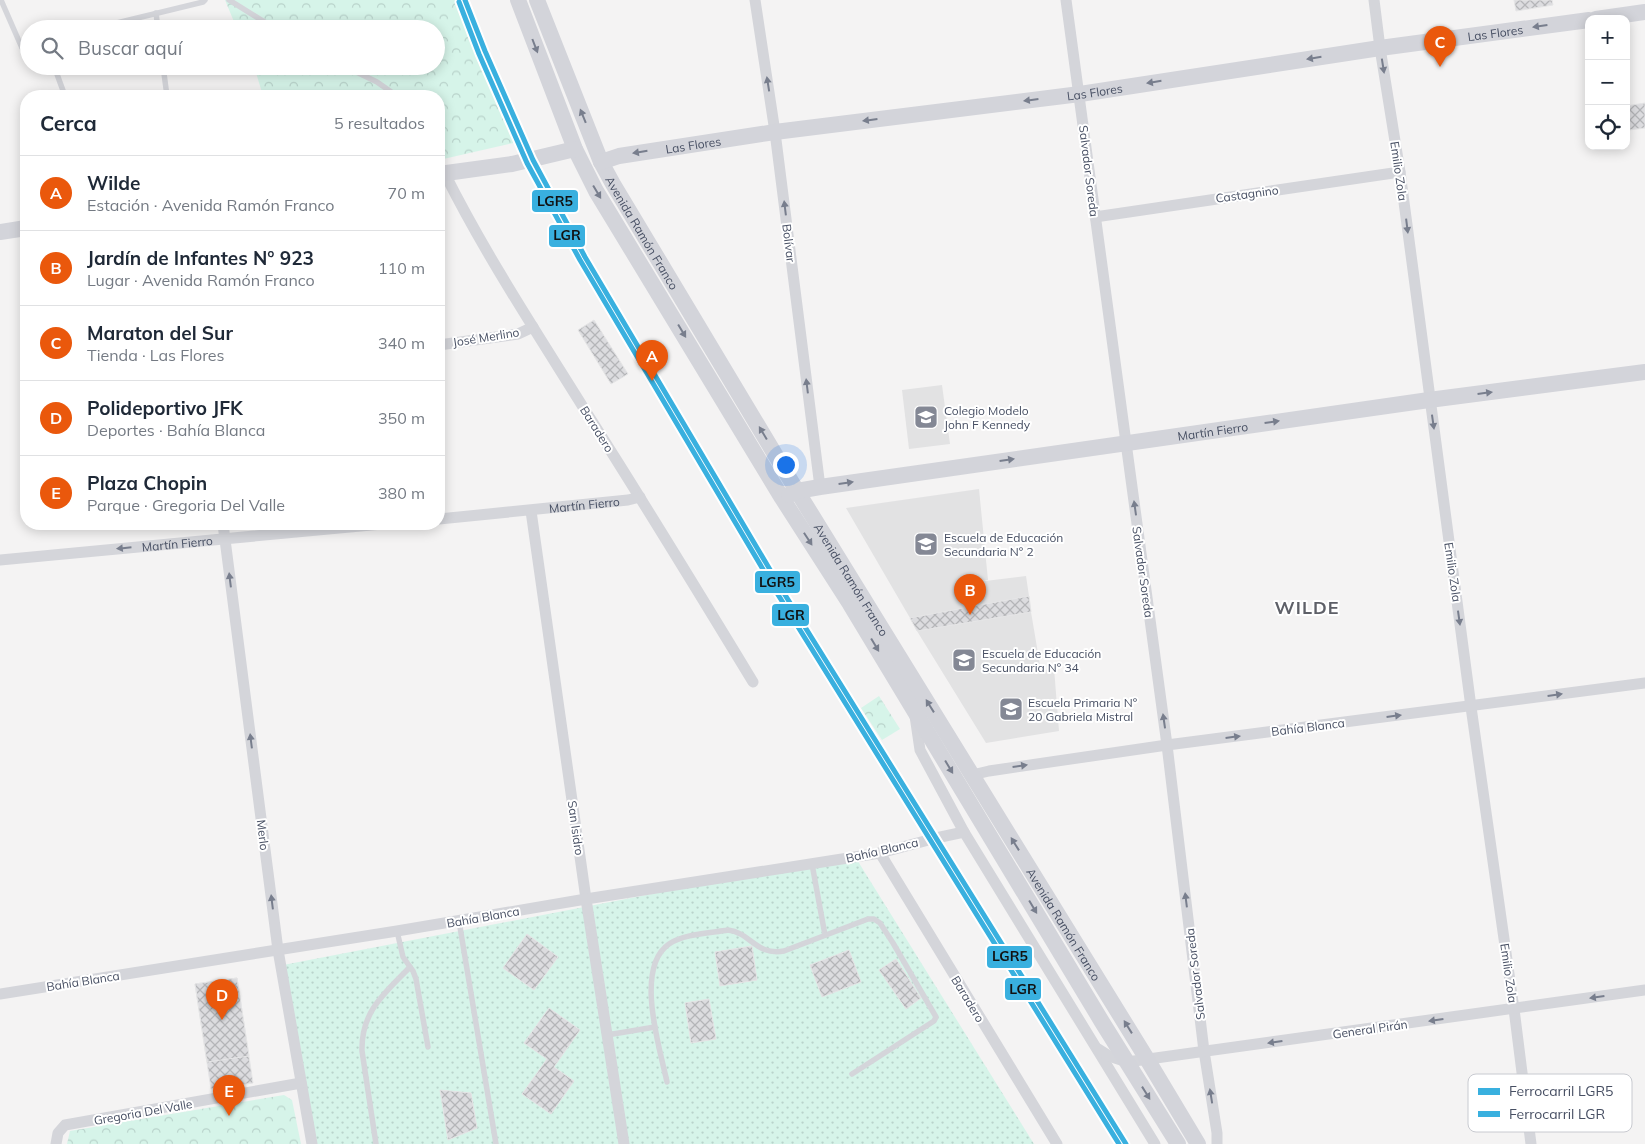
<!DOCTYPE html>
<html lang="es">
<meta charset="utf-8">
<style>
:root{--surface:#fff;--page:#f6f6f7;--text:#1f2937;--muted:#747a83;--line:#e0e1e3;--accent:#ea580c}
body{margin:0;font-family:Mulish,sans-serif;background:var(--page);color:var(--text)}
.controls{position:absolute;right:15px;top:15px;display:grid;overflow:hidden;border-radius:10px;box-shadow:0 2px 12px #0003}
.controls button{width:45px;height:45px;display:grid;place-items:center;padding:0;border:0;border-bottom:1px solid var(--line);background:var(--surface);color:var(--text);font:25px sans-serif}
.you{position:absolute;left:785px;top:464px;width:18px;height:18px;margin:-12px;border:4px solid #fff;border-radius:50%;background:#1a73e8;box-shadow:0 0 0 8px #1a73e833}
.badge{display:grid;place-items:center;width:32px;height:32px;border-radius:50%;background:var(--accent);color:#fff;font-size:16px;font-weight:700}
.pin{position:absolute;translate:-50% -41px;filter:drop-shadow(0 1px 2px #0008)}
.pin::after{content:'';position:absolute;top:26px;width:18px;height:15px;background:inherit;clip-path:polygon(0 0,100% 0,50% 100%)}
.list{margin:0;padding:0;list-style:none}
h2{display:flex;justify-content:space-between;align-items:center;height:65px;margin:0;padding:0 20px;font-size:21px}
h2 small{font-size:16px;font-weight:400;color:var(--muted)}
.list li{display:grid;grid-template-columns:32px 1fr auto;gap:15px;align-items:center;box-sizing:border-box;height:75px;padding:0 20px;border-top:1px solid var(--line)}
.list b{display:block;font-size:19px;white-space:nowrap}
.list p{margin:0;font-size:16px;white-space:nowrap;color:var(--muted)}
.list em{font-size:16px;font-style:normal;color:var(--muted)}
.icon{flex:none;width:28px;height:28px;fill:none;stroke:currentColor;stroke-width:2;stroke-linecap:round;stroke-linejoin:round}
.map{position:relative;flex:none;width:1645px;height:1144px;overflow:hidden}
.search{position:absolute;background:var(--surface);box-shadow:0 2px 12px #0003;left:20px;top:20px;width:425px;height:55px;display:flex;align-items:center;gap:12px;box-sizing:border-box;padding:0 18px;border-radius:28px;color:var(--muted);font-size:19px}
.panel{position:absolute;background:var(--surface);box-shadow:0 2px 12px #0003;left:20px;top:90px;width:425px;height:440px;border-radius:20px}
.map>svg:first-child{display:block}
.education{fill:#e2e2e3}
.forest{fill:url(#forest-crowns)}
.garden{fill:url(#garden-dots)}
.building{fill:url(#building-cross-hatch);stroke:#e5e5e6}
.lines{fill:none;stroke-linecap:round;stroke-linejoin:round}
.lane{stroke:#d4d5da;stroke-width:5.5}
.street{stroke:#d4d5da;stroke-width:11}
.secondary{stroke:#d3d4da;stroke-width:16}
.rail-1-casing{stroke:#fff;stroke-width:9}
.rail-2-casing{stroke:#fff;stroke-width:9}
.rail-1{stroke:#39b0df;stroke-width:5}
.rail-2{stroke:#39b0df;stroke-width:5}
.oneway{fill:#787e8d}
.labels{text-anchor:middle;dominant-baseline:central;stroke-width:4;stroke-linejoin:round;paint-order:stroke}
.street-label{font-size:12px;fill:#474f63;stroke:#fff}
.poi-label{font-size:12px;fill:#474f63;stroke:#fff;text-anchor:start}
.district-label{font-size:18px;font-weight:bold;letter-spacing:1px;fill:#5e6068;stroke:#fff}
.key{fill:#fff;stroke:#c8cad0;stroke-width:1}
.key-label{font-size:14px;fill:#474f63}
.line-badge{stroke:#fff;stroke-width:2}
.pale-badge-label{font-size:14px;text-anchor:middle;font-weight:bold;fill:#111}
</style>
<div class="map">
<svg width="1645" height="1144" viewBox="0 0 1645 1144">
<defs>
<pattern id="forest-crowns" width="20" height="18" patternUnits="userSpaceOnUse" patternTransform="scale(1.25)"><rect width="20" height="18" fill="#d6f4e9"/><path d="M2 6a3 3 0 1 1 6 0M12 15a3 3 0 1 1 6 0" fill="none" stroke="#b9d3cb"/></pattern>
<pattern id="garden-dots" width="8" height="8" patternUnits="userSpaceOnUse" patternTransform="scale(1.25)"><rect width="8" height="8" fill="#d6f4e9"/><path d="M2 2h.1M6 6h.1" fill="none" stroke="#b9d3cb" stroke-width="1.8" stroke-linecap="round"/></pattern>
<pattern id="building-cross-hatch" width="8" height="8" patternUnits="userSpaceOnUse" patternTransform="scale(1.25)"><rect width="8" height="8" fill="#dcdcdf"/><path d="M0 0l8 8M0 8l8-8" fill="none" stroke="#b4b5b8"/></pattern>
</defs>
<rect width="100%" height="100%" fill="#f4f3f3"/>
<g class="education">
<path d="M942,385L950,444L909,449L902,390Z"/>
<path d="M979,489L988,580L969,583L1026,576L1029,596L910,618L846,508Z"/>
<path d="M1031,612L1041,671L1054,668L1059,731L986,743L917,631Z"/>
</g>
<g class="forest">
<path d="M225,0H465L526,140L439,160V96H263L254,66H436V29H237Z"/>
<path d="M879,696L900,729L882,740L861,708Z"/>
<path d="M284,1095L292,1100L301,1144H67L70,1131Z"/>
</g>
<path class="garden" d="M854,855L1034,1144H309L278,966Z"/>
<g class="building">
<path d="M1514,0H1552L1553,5L1516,11Z"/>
<path d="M1645,103V128L1629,130L1626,106Z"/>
<path d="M594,320L628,374L611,384L578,330Z"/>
<path d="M1029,596L1031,612L917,631L910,618Z"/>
<path d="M527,934L558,957L534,990L503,968Z"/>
<path d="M752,946L757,980L720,986L715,952Z"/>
<path d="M849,950L861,982L822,997L810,965Z"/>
<path d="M896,959L921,998L906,1009L879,970Z"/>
<path d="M237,978L253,1083L211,1089L195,984Z"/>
<path d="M237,978L249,1056L207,1062L195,984Z"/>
<path d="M709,999L716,1039L691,1043L685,1003Z"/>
<path d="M549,1008L580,1030L554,1067L574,1081L551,1114L522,1094L547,1059L524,1043Z"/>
<path d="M440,1090L471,1093L477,1128L448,1140Z"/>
</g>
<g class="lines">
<g class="lane">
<path d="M1,0L22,48L29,46"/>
<path d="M229,0L276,29"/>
<path d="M156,13L158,29"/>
<path d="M92,29L203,2L205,0"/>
<path d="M54,66L65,96"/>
<path d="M163,66L167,96"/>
<path d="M344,66L377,82L397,96"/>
<path d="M812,864L825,935"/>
<path d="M459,921L496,1144"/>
<path d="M397,931L403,957L413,971L416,979L428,1047"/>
<path d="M607,1035L655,1027"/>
<path d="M667,1082C660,1049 634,968 669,944C683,934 711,933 728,930C751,933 756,956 784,951L868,919H874L880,923L893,943L936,1017L934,1021L852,1074"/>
<path d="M376,1144L362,1051C361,1011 385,993 410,967"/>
</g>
<g class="street">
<path d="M755,0L775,132L820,487"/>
<path d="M1066,0L1167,745L1204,1051L1217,1133V1144"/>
<path d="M1374,0L1380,48L1400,172L1471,707L1514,1009L1531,1144"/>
<path d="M445,174C486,256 539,336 588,415C644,503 699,593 753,682"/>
<path d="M1095,217L1400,172"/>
<path d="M439,345L518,334L533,327"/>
<path d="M531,511L586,899L624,1144"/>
<path id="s1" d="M439,519L628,500L640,497"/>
<path d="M223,524L278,950L312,1144"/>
<path id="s2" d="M0,560L382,524"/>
<path d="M915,716L920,750L964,832L1155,1144"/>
<path d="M972,775L989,771L1167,745L1645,683"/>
<path d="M880,853L1057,1144"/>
<path d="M0,994L397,931L586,899L880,853L936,838L964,832"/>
<path d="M1098,1049L1109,1056L1127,1062L1645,990"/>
<path d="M56,1144L58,1133L65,1125L301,1083"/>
</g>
<g class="secondary">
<path d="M518,0L575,149L596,191L782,498L850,604L1102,1022L1178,1144"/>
<path id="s3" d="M537,0L601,162L613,184L797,491L1147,1059L1198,1144"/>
<path d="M1596,19L1645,12"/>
<path id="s4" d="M601,162L619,156L775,132L1080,94L1380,48L1589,20"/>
<path d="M439,174L512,164L575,149"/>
<path d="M0,232L26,228"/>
<path id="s5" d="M789,495L797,491L820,487L1429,400L1645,372"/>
</g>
<g class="rail-1-casing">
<path id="rail-1" d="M465,0L485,51L533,160L585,257L782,590L1126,1144"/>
</g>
<g class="rail-2-casing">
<path id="rail-2" d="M459,2L479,54L527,163L580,260L777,593L1119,1144"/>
</g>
<use href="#rail-1" class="rail-1"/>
<use href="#rail-2" class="rail-2"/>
</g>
<defs><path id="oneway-solid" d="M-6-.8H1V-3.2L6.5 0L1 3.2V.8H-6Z" transform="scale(1.25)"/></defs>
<g class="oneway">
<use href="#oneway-solid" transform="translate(1540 26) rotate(172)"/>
<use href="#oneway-solid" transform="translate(535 46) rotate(69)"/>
<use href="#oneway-solid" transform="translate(1314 58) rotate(171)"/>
<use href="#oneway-solid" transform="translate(1383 66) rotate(81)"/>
<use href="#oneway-solid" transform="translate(1154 82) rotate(171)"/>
<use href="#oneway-solid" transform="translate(768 84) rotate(-99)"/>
<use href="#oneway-solid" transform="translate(1031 100) rotate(173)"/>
<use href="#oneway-solid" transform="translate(583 116) rotate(-112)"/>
<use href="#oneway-solid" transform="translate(870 120) rotate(173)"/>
<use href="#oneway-solid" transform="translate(640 152) rotate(171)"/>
<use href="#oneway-solid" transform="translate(597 192) rotate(59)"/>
<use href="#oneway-solid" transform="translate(785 208) rotate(-97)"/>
<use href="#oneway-solid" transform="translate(1407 226) rotate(83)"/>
<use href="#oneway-solid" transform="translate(682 331) rotate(59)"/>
<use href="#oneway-solid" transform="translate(807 386) rotate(-97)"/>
<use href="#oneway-solid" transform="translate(1485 393) rotate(-7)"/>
<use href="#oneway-solid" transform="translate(1272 422) rotate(-8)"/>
<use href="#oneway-solid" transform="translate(1433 422) rotate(82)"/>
<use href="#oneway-solid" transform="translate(763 433) rotate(-121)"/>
<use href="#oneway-solid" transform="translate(1007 460) rotate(-8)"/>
<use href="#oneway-solid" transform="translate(846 483) rotate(-8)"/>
<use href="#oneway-solid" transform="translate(1135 508) rotate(-98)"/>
<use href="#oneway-solid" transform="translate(808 539) rotate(57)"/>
<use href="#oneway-solid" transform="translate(124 548) rotate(174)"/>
<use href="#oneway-solid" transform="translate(230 580) rotate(-97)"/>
<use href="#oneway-solid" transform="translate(1459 618) rotate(82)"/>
<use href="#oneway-solid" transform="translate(875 645) rotate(59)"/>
<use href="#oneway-solid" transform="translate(1555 695) rotate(-8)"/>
<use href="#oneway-solid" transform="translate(930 706) rotate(-122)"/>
<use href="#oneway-solid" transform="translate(1394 716) rotate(-7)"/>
<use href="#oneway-solid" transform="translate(1164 721) rotate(-98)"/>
<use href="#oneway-solid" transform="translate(1233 737) rotate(-7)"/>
<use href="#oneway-solid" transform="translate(251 741) rotate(-97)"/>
<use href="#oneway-solid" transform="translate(1020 766) rotate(-8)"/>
<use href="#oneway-solid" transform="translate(949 767) rotate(59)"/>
<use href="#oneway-solid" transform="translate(1015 844) rotate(-122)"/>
<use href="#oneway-solid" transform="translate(1186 900) rotate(-97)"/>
<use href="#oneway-solid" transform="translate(272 902) rotate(-97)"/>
<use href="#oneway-solid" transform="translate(1033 907) rotate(59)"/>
<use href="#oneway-solid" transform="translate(1597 997) rotate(172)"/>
<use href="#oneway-solid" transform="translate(1436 1020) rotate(172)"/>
<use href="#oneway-solid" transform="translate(1128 1027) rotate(-122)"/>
<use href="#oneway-solid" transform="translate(1275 1042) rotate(172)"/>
<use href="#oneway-solid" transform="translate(1146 1093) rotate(58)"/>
<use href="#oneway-solid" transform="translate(1211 1096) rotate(-99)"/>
</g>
<defs>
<g id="school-square" transform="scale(1.25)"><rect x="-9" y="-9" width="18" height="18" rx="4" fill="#848895" stroke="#fff"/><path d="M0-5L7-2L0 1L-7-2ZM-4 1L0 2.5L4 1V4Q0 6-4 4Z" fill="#fff"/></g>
</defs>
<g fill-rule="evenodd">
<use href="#school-square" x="926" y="417"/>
<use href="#school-square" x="926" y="544"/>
<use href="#school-square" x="964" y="660"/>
<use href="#school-square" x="1011" y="709"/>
</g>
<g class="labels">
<g class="street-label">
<text stroke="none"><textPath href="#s4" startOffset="904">Las Flores</textPath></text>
<text stroke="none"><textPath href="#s4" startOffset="499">Las Flores</textPath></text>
<text stroke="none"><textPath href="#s4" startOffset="94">Las Flores</textPath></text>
<text transform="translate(1089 171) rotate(83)">Salvador Soreda</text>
<text transform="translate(1399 171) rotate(82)">Emilio Zola</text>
<text transform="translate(1247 194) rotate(-8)">Castagnino</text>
<text stroke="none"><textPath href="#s3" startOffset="256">Avenida Ramón Franco</textPath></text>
<text transform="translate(789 243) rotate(83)">Bolívar</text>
<text transform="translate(486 337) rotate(-9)">José Merlino</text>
<text transform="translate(597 429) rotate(58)">Baradero</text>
<text stroke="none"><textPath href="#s5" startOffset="429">Martín Fierro</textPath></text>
<text stroke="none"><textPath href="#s1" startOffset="146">Martín Fierro</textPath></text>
<text stroke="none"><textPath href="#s2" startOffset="178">Martín Fierro</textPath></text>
<text transform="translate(1143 572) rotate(82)">Salvador Soreda</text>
<text transform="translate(1453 572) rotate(82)">Emilio Zola</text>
<text stroke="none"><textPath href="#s3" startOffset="661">Avenida Ramón Franco</textPath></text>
<text transform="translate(1308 727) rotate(-7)">Bahía Blanca</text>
<text transform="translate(576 828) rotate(82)">San Isidro</text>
<text transform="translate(263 835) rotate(83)">Merlo</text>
<text transform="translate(882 850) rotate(-13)">Bahía Blanca</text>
<text transform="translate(483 917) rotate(-10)">Bahía Blanca</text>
<text stroke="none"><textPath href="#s3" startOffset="1066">Avenida Ramón Franco</textPath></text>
<text transform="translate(1509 973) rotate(82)">Emilio Zola</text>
<text transform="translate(1195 974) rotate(-97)">Salvador Soreda</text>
<text transform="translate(83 981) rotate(-9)">Bahía Blanca</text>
<text transform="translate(968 999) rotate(59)">Baradero</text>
<text transform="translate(1370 1029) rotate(-8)">General Pirán</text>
<text transform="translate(143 1112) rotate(-10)">Gregoria Del Valle</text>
</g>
<g class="poi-label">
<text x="944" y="410">Colegio Modelo<tspan x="944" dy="14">John F Kennedy</tspan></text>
<text x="944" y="537">Escuela de Educación<tspan x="944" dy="14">Secundaria N° 2</tspan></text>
<text x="982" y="653">Escuela de Educación<tspan x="982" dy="14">Secundaria N° 34</tspan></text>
<text x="1028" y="702">Escuela Primaria N°<tspan x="1028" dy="14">20 Gabriela Mistral</tspan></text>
</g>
<g class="district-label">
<text x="1307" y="607">WILDE</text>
</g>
</g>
<rect x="1468" y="1074" width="164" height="58" rx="8" class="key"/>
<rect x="1478" y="1088" width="22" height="7" fill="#39b0df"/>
<rect x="1478" y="1111" width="22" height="6" fill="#39b0df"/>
<g class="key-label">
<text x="1509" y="1096">Ferrocarril LGR5</text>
<text x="1509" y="1119">Ferrocarril LGR</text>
</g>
<g class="line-badge">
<rect x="531" y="189" width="48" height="24" rx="5" fill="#39b0df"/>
<rect x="548" y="224" width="38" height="24" rx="5" fill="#39b0df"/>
<rect x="754" y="570" width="47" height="24" rx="5" fill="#39b0df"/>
<rect x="771" y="603" width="39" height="24" rx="5" fill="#39b0df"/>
<rect x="986" y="945" width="47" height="24" rx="5" fill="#39b0df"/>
<rect x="1004" y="977" width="38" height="24" rx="5" fill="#39b0df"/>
</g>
<g class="pale-badge-label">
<text x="555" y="206">LGR5</text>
<text x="567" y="240">LGR</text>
<text x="777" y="587">LGR5</text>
<text x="791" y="620">LGR</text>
<text x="1010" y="961">LGR5</text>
<text x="1023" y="994">LGR</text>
</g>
</svg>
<div class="controls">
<button>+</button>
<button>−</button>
<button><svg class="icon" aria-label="locate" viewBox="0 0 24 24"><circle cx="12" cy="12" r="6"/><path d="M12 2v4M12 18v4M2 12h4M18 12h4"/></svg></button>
</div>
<div class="you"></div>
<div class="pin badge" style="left:652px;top:381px">A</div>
<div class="pin badge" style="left:970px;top:615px">B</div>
<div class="pin badge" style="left:1440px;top:67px">C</div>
<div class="pin badge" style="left:222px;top:1020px">D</div>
<div class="pin badge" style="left:229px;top:1116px">E</div>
<div class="search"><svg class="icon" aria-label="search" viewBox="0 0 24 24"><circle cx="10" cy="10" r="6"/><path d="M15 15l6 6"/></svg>Buscar aquí</div>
<section class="panel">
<h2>Cerca<small>5 resultados</small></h2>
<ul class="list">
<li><span class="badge">A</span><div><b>Wilde</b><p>Estación · Avenida Ramón Franco</p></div><em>70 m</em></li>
<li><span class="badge">B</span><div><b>Jardín de Infantes N° 923</b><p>Lugar · Avenida Ramón Franco</p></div><em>110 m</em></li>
<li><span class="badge">C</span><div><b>Maraton del Sur</b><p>Tienda · Las Flores</p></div><em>340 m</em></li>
<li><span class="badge">D</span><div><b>Polideportivo JFK</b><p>Deportes · Bahía Blanca</p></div><em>350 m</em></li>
<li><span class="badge">E</span><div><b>Plaza Chopin</b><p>Parque · Gregoria Del Valle</p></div><em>380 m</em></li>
</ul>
</section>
</div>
